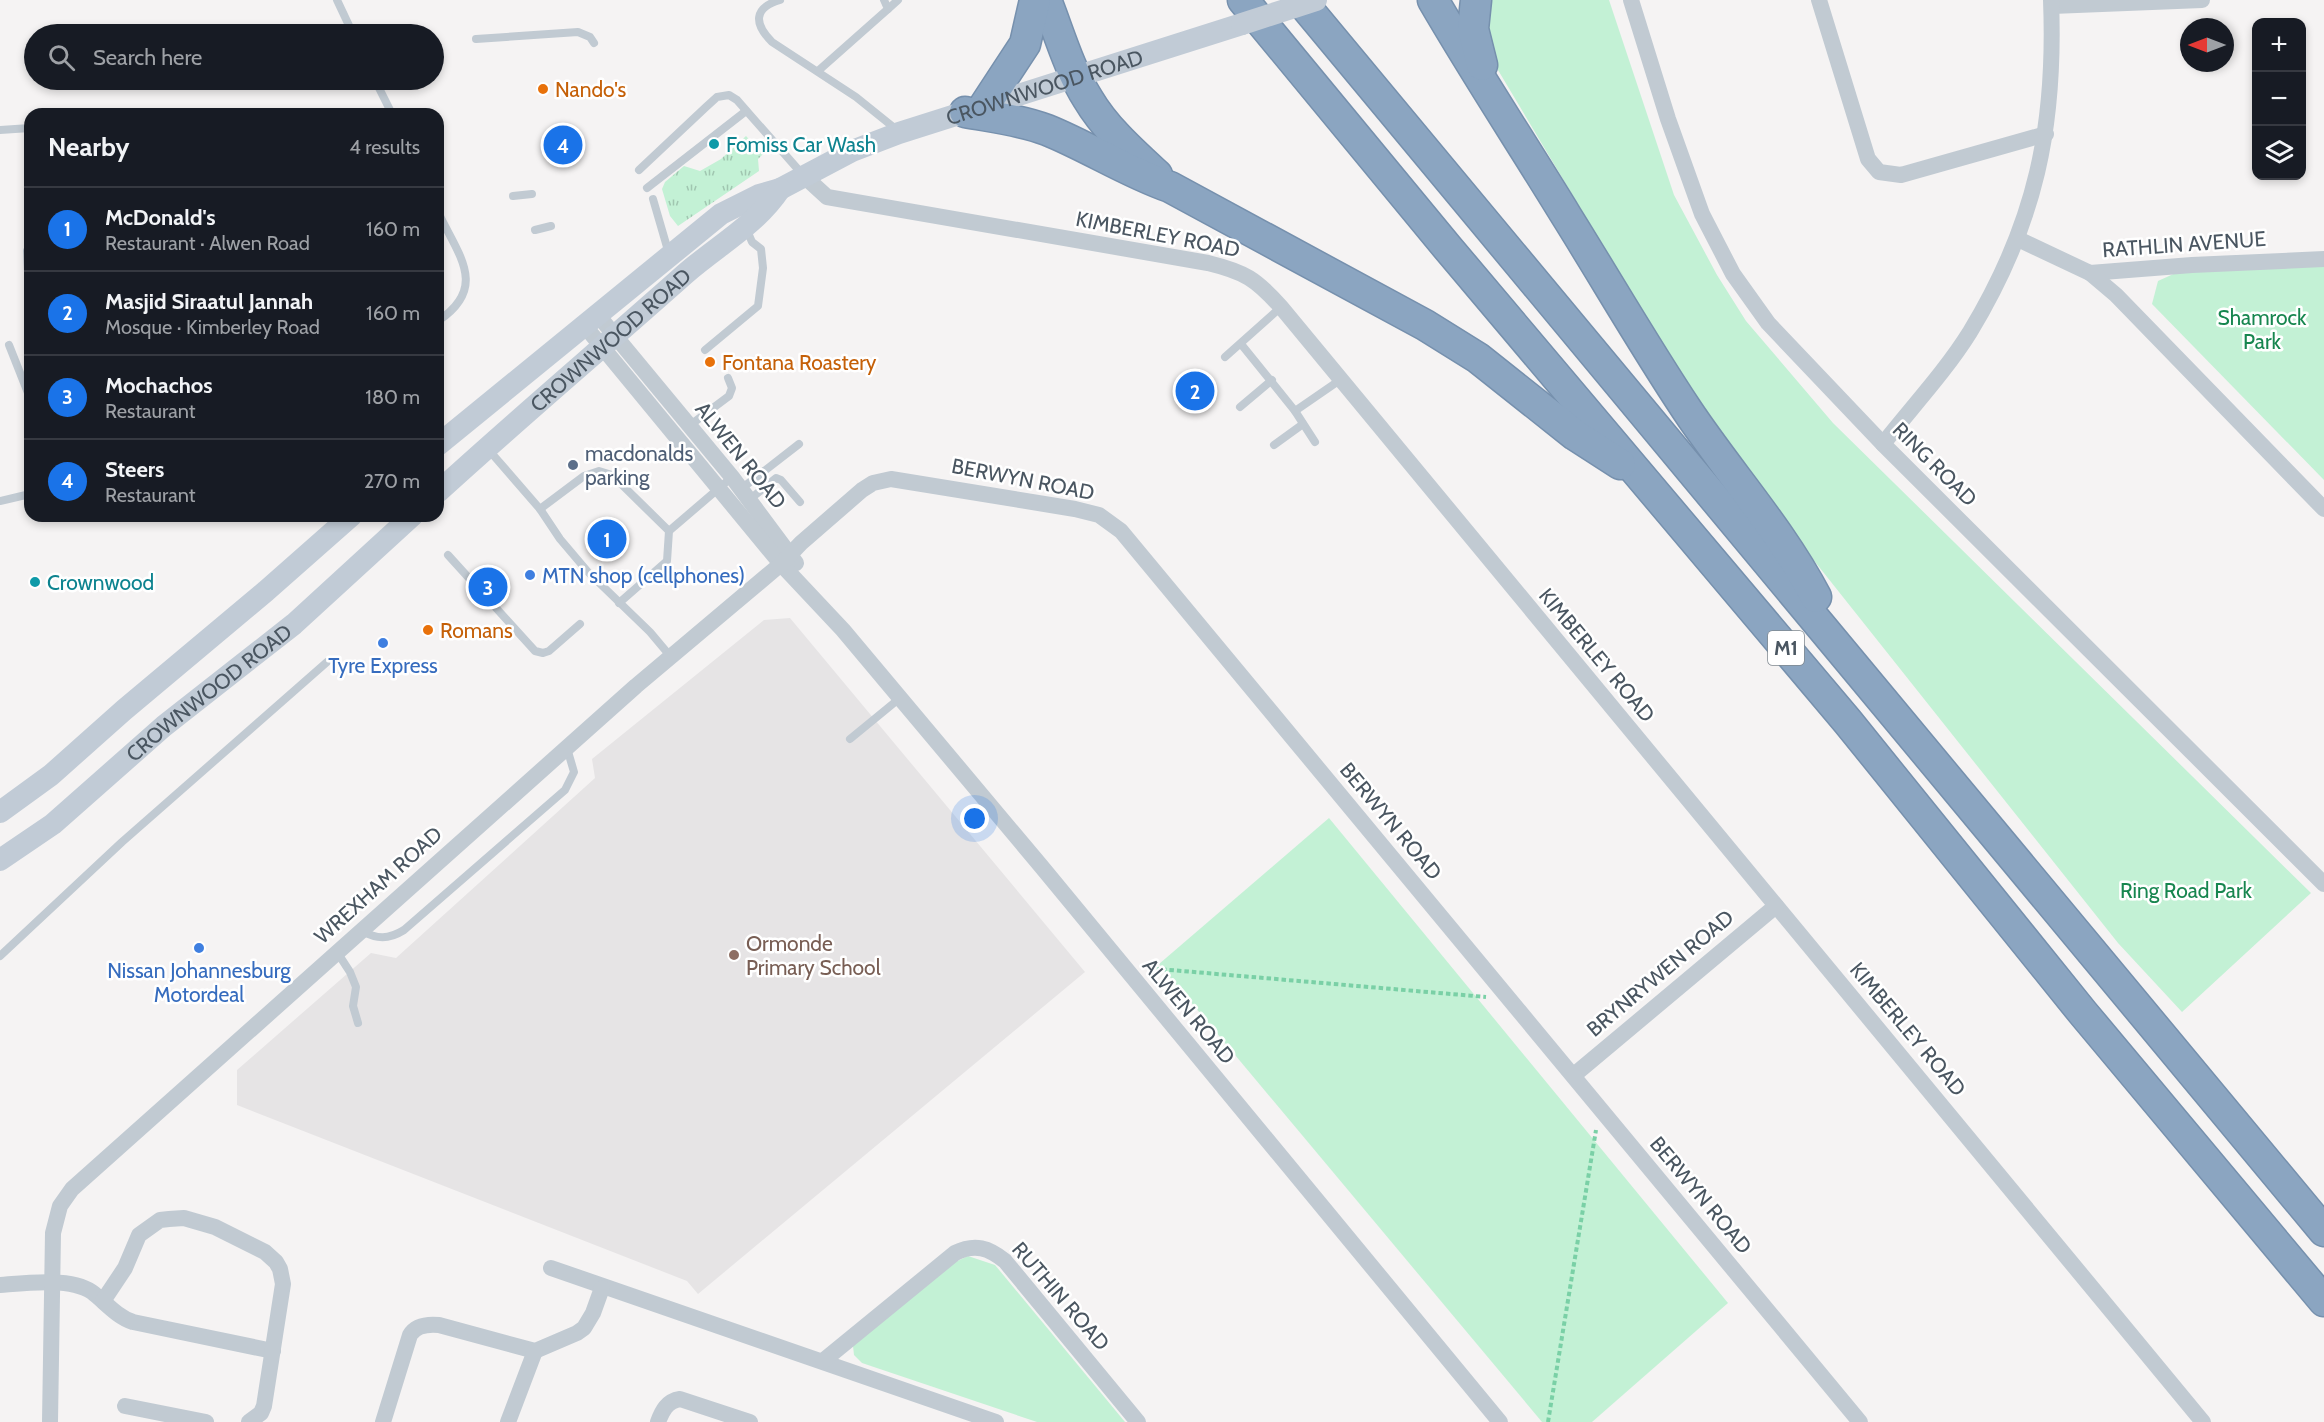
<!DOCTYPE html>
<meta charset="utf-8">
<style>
:root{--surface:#171b24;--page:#20242c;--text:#f1f3f6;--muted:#9ea1a6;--line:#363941;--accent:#1a73e8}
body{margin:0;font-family:Cabin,sans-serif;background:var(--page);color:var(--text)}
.controls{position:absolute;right:18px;top:18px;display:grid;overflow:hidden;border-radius:12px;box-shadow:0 3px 9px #0003}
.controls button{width:54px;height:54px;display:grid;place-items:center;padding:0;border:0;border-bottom:2px solid var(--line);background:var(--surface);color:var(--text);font:30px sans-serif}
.compass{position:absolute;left:2180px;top:18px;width:54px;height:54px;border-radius:50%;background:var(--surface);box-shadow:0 3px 9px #0003;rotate:270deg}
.you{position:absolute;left:975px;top:819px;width:21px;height:21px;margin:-15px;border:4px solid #fff;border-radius:50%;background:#1a73e8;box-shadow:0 0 0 9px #1a73e833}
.badge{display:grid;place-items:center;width:39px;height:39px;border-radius:50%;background:var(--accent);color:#fff;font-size:20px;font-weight:700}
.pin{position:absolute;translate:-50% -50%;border:3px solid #fff;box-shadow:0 2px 6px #0006}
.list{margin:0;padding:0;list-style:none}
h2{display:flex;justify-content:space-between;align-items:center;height:78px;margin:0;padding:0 24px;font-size:26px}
h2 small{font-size:20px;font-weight:400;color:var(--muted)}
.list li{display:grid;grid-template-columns:39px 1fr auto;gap:18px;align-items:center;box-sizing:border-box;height:84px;padding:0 24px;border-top:2px solid var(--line)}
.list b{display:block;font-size:22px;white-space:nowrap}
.list p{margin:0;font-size:20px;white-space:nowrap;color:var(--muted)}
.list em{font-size:20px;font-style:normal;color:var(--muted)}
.icon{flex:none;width:33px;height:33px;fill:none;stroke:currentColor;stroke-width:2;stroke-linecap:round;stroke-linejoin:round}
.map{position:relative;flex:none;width:2324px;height:1422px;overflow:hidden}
.search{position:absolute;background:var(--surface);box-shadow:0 3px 9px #0003;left:24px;top:24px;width:420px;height:66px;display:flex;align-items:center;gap:15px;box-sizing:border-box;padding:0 21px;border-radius:33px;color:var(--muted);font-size:22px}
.panel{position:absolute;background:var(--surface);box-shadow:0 3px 9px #0003;left:24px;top:108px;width:420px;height:414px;border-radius:18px}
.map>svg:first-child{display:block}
.education{fill:#e6e4e5}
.grass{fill:url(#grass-tufts)}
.park{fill:#c3f1d5}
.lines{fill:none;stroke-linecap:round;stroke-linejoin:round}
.motorway-casing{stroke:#7690ad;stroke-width:33}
.path{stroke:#7ad0a6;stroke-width:4;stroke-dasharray:4.5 3;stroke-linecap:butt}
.service{stroke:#c1cad2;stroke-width:8}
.minor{stroke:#c1cad2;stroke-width:16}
.secondary{stroke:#c1cbd6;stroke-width:22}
.motorway{stroke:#8ba5c1;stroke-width:30}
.secondary-bridge{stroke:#c1cbd6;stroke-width:22}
.food-dot{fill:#e8710a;stroke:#fff;stroke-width:2}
.culture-dot{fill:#0f9aa8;stroke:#fff;stroke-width:2}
.service-dot{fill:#5c6f8a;stroke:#fff;stroke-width:2}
.shop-dot{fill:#3f7fe0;stroke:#fff;stroke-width:2}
.education-dot{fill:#8d6e63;stroke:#fff;stroke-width:2}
.labels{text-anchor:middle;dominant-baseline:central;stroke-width:5;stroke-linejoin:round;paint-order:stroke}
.shield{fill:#fff;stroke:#808990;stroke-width:1.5}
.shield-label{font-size:20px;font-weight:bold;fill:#4a5661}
.street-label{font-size:21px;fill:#4a5661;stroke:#fff}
.food-label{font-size:21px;fill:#c56008;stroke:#fff;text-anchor:start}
.culture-label{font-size:21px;fill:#0d838f;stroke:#fff;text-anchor:start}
.park-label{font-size:21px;fill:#17864f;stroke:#fff}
.service-label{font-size:21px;fill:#4e5e75;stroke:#fff;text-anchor:start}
.shop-label{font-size:21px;fill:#366cbe;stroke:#fff}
.education-label{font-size:21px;fill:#785e54;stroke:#fff;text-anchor:start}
</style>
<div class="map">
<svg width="2324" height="1422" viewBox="0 0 2324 1422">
<defs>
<pattern id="grass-tufts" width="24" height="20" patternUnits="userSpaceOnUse" patternTransform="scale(1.5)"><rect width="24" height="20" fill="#c3f1d5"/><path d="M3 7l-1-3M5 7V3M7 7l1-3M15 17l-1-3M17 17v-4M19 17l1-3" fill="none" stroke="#a0c6b0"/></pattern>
</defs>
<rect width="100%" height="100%" fill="#f5f3f3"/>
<path class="education" d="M790,618L1085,972L698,1294L687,1281L237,1105V1070L371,953L396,958L595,778L592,759L764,620Z"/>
<path class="grass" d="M746,136L763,154L758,159L759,171L678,226L670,216L662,189L665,182L684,166L700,171L721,159Z"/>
<g class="park">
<path d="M1491,0H1609L1674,195L1717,275L1746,321L1833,423L2311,893L2182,1012L2118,943L1742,470L1641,310L1495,65C1487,45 1477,20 1491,0Z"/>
<path d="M2324,266V480L2152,304L2158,281L2180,271Z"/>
<path d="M1329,818L1728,1303L1592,1422H1542L1159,964Z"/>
<path d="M968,1256L995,1265L1125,1422H1037L862,1363L854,1355L853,1346L949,1265Z"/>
</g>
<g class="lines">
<g class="motorway-casing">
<g id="motorway">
<path d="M1046,0C1059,33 1069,69 1088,99C1105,128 1132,152 1157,175"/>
<path d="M1243,0L1447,247L1848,722L2083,1013L2324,1301"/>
<path d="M1300,0L2324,1231"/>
<path d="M1433,0C1476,74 1523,145 1567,217C1607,281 1645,347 1687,410C1729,473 1781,530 1816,597"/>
<path d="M1476,0L1473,29L1482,65"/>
<path d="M985,105L1025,44L1035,0"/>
<path d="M965,112C992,117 1021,120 1047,130C1089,147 1127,172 1170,187L1425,325L1478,358L1575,435L1620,464"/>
</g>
</g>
<g class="path">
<path d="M1147,968L1486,997"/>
<path d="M1548,1422L1596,1130"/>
</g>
<g class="service">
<path d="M337,0L353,34"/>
<path d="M780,0C753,8 754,24 772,42L856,97L897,130"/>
<path d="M888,9L898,0"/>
<path d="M476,39L578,32L590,37L594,43"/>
<path d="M818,71L888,9L884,0"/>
<path d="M375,80L392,114"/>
<path d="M0,130L30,128"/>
<path d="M639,170L706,107L717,97L729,95L737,100L803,175"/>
<path d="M647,188L746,111"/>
<path d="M513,196L532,194"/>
<path d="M653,199L669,254"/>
<path d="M438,212C458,255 489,287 438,321"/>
<path d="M535,230L551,226"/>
<path d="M27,251L28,272L30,276"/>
<path d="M1241,344L1295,411L1315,442"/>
<path d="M9,345L30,398"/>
<path d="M705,350L758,306L763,268L761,249L752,242L746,228"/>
<path d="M1225,357L1281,307"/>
<path d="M1240,407L1272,380"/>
<path d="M1295,411L1340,380"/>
<path d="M689,426L729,396L732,388L728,378"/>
<path d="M1274,445L1303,424"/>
<path d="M487,448L540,509L560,539L588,572L650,632L671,657"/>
<path d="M741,489L799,444"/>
<path d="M749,500L776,478L781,480L800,502"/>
<path d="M0,501L30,494"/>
<path d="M540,509L584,476L599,471L612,475L669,531"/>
<path d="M448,555L535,651L543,653L549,651L580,624"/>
<path d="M619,603L667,561L669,531L732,477"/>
<path d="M850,739L900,698"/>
<path d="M361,931C377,939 388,940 404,930L565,790L574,772L567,748"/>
<path d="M337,952L350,972L356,987L353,1006L358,1023"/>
<path d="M0,956L122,842L327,662"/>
</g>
<g class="minor">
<path d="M1631,0L1668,119L1702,214L1733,274L1768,323L1883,444L2324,884"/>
<path d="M1819,0L1868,159L1879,172L1901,175L2046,134"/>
<path d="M2052,6L2202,0"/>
<path d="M803,175L827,197L1208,263C1245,272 1256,279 1281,307L2203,1422"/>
<path d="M2018,239L2090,273L2192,265L2324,259"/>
<path d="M2090,273L2116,295L2324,509"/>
<path d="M597,314L732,477L796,563"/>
<path d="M584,325L781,564L843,630L1041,866L1500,1422"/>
<path d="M1883,444C1912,407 1945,372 1970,332C2036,223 2056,126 2051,0"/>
<path d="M1574,1075L1776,906"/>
<path d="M551,1268L996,1422"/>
<path d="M0,1285C25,1283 70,1277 92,1292C105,1302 117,1317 133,1322L273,1351"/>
<path d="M103,1301L125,1268L139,1235L160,1220L169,1219L184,1218L215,1227L265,1252L276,1262L280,1269L283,1284L264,1406L261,1413L249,1422"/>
<path d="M823,1361L955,1253C975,1243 989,1248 1005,1261L1138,1422"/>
<path d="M125,1406L206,1422"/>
<path d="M50,1422L53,1233L60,1206L72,1189L636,686L781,564L801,543L862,490L873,483L891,479L1075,509L1099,515L1121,531L1860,1422"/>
<path d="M383,1422L410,1335C416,1325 428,1324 439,1325L535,1351L577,1333L584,1328L593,1313L602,1288"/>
<path d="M508,1422L535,1351"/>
<path d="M658,1422C662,1411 667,1401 680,1399L750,1422"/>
</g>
<g class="secondary">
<path id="s1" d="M438,445L721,214L759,195L780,189L852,151L899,133L1242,24"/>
<path id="s2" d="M438,492C519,418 603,347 685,274C718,245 755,226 780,189"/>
<path d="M0,812L51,775L124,710L266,591L351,516"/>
<path id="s3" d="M0,860L53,824L164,726L294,624L412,516"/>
</g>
<use href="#motorway" class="motorway"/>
<path class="secondary-bridge" d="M1242,24L1316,0"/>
</g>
<g class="food-dot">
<circle cx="543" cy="89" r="6"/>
<circle cx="710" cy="362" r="6"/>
<circle cx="428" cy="630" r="6"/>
</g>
<g class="culture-dot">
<circle cx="714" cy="144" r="6"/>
<circle cx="35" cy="582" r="6"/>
</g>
<circle class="service-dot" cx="573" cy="465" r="6"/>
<g class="shop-dot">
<circle cx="530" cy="575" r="6"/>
<circle cx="383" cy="643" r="6"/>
<circle cx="199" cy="948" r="6"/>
</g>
<circle class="education-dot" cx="734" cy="955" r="6"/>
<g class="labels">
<rect class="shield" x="1768" y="631" width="36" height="34" rx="4.5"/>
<g class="shield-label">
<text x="1786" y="648">M1</text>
</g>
<g class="street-label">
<text stroke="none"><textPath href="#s1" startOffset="714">CROWNWOOD ROAD</textPath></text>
<text transform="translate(1158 234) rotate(11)">KIMBERLEY ROAD</text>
<text transform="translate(2184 244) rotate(-4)">RATHLIN AVENUE</text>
<text stroke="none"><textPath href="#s2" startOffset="230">CROWNWOOD ROAD</textPath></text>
<text transform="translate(741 455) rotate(51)">ALWEN ROAD</text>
<text transform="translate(1935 464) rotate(45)">RING ROAD</text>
<text transform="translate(1023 479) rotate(11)">BERWYN ROAD</text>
<text transform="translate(1597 655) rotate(50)">KIMBERLEY ROAD</text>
<text stroke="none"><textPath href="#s3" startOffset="268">CROWNWOOD ROAD</textPath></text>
<text transform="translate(1391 821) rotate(50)">BERWYN ROAD</text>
<text transform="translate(378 885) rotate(-42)">WREXHAM ROAD</text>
<text transform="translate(1660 973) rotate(-40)">BRYNRYWEN ROAD</text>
<text transform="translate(1189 1011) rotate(50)">ALWEN ROAD</text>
<text transform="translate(1908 1029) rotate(50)">KIMBERLEY ROAD</text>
<text transform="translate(1701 1195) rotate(50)">BERWYN ROAD</text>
<text transform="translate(1061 1296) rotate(49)">RUTHIN ROAD</text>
</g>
<g class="food-label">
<text x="555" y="89">Nando's</text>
<text x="722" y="362">Fontana Roastery</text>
<text x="440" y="630">Romans</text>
</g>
<g class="culture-label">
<text x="726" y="144">Fomiss Car Wash</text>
<text x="47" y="582">Crownwood</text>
</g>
<g class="park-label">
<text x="2262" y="317">Shamrock<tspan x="2262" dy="24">Park</tspan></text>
<text x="2186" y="890">Ring Road Park</text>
</g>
<g class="service-label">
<text x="585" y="453">macdonalds<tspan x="585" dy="24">parking</tspan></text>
</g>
<g class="shop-label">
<text x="542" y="575" text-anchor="start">MTN shop (cellphones)</text>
<text x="383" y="665">Tyre Express</text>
<text x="199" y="970">Nissan Johannesburg<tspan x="199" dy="24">Motordeal</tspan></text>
</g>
<g class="education-label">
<text x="746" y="943">Ormonde<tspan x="746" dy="24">Primary School</tspan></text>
</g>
</g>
</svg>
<div class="controls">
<button>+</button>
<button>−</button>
<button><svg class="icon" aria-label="layers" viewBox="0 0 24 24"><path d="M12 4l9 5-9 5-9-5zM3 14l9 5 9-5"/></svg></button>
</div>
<svg class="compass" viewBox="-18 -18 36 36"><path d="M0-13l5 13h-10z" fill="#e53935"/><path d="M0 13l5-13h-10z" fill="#9ea1a6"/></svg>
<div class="you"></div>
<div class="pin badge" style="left:607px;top:539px">1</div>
<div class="pin badge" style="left:1195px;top:391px">2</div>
<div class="pin badge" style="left:488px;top:587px">3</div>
<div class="pin badge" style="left:563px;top:145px">4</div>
<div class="search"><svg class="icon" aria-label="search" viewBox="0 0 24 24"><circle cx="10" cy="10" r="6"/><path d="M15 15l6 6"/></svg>Search here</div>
<section class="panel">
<h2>Nearby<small>4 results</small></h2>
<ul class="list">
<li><span class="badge">1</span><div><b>McDonald's</b><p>Restaurant · Alwen Road</p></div><em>160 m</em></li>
<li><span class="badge">2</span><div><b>Masjid Siraatul Jannah</b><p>Mosque · Kimberley Road</p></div><em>160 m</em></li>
<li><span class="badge">3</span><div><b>Mochachos</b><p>Restaurant</p></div><em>180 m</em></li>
<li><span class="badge">4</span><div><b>Steers</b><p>Restaurant</p></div><em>270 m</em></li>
</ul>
</section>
</div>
